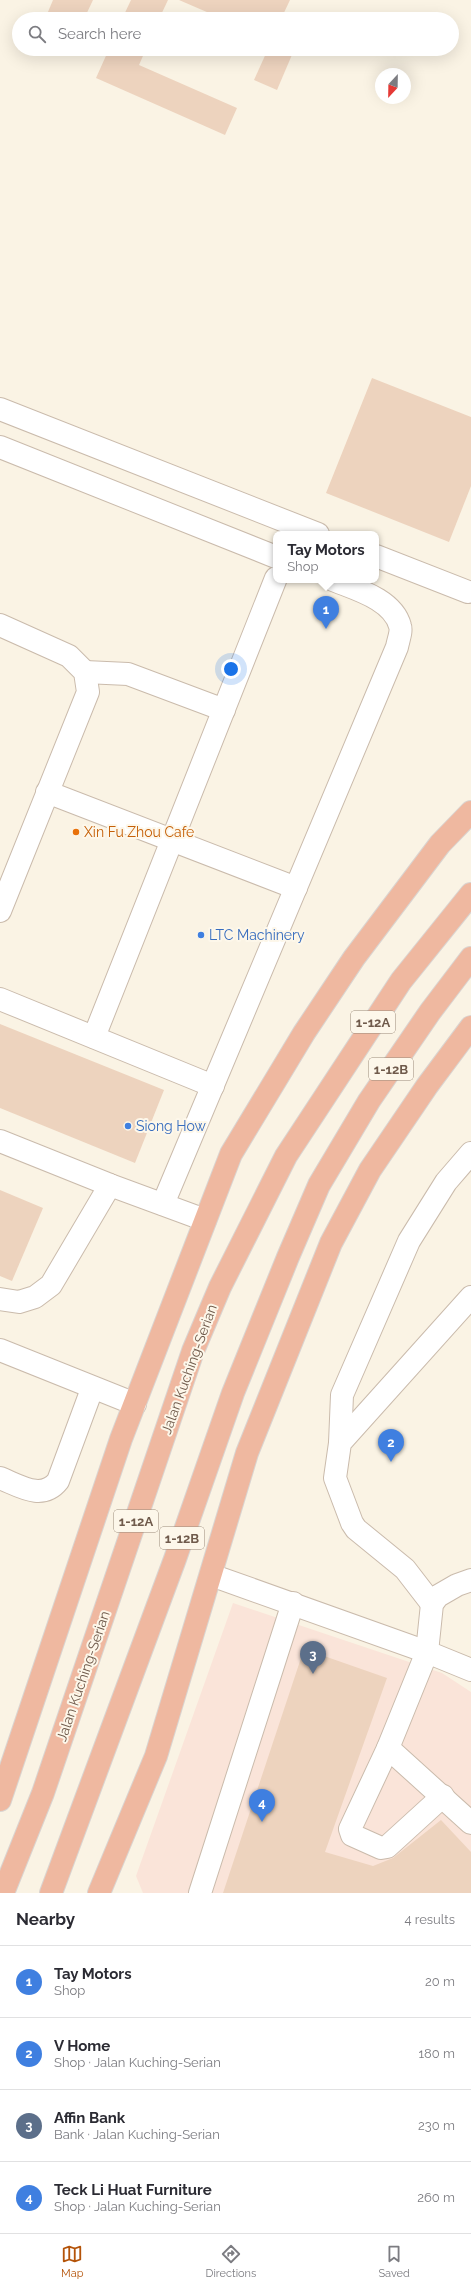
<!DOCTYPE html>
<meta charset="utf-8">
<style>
:root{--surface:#fff;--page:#f7f7f7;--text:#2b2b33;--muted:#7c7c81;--line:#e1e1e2;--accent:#b45309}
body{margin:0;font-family:Raleway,sans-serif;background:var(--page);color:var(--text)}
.compass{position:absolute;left:375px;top:68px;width:36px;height:36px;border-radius:50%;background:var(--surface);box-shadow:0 4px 16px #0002;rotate:202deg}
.you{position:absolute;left:231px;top:669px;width:14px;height:14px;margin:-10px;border:3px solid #fff;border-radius:50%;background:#1a73e8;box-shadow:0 0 0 6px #1a73e833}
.badge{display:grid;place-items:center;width:26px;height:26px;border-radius:50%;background:var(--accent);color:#fff;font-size:13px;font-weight:700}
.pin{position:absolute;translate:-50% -33px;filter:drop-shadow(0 1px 2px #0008)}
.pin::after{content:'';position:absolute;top:21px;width:14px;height:12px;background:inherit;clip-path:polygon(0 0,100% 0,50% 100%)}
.popup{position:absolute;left:273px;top:531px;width:106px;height:52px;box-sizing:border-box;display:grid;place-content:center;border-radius:8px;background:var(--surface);filter:drop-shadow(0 1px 3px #0005);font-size:13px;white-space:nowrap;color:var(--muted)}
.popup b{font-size:15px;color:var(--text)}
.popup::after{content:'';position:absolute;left:50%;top:100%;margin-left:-8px;border:8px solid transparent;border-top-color:var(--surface)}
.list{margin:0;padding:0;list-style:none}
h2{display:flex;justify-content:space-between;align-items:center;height:52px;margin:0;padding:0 16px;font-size:17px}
h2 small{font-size:13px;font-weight:400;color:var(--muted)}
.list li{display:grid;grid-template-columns:26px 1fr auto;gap:12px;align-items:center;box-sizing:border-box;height:72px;padding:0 16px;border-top:1px solid var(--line)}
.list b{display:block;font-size:15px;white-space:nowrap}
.list p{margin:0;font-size:13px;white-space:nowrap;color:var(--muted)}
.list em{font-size:13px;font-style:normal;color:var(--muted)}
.icon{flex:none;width:22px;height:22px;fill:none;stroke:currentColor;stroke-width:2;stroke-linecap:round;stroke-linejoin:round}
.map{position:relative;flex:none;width:471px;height:1893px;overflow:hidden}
.search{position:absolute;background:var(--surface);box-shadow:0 4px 16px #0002;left:12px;right:12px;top:12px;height:44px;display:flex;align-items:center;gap:10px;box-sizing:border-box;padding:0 14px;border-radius:22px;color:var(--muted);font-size:15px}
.sheet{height:340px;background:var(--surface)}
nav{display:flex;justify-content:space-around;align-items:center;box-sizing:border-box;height:56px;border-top:1px solid var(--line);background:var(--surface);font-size:11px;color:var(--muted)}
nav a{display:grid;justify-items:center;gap:2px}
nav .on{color:var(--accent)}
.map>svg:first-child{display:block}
.commercial{fill:#fae4d9}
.building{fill:#edd3be}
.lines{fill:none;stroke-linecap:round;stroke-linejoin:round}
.minor-casing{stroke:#cabbac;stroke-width:24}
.highway-casing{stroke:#dad4d0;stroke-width:24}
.minor{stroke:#fff;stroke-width:22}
.highway{stroke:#efb8a0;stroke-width:22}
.food-dot{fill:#e8710a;stroke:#fdf7ea;stroke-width:1.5}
.shop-dot{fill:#3f7fe0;stroke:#fdf7ea;stroke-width:1.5}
.labels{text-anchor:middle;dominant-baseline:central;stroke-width:4;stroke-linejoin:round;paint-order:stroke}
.shield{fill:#fdf7ea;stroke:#9a8a7b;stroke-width:1}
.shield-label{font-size:13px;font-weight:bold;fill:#705b4c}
.food-label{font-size:14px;fill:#c56008;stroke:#fdf7ea;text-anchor:start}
.shop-label{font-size:14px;fill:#366cbe;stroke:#fdf7ea;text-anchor:start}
.street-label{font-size:14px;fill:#705b4c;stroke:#fdf7ea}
</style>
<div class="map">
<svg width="471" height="1893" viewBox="0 0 471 1893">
<rect width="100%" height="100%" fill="#faf3e4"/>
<path class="commercial" d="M233,1603L442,1673L471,1692V1893H143L136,1876Z"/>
<g class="building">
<path d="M53,0H93L84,19H45Z"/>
<path d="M131,0H168L159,19H122Z"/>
<path d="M179,0H290L281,19H223Z"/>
<path d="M109,49H146L139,65L237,108L225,135L96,78Z"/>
<path d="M268,49L294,50L277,90L254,80Z"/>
<path d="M372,378L471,417V486L449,542L326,493Z"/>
<path d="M0,1024L164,1090L135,1163L0,1108Z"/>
<path d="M0,1190L43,1208L12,1281L0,1276Z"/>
<path d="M304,1649L387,1678L325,1852L373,1866L393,1858L441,1820L471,1852V1893H223Z"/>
</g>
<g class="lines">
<g class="minor-casing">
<g id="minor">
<path d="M0,409L318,534"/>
<path d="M0,447L276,557"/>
<path d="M376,556L468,592"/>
<path d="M0,625L69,656L85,672L88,692L0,911"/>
<path d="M85,672L128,674L224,710"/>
<path d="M47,792L296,888"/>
<path d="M0,999L213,1086"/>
<path d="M94,1037L276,578"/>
<path d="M0,1141L110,1185L205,1220"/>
<path d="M163,1204L397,647C398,641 402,631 400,626C393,599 355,589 333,580"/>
<path d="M0,1299L19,1302L35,1297L51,1285L110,1185"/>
<path d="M0,1350L135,1404"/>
<path d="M340,1443L342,1395L409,1241L446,1182L471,1153"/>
<path d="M0,1478C20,1486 42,1501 58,1481L92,1389"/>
<path d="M211,1575L427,1652L471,1670"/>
<path d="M471,1580L457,1585L438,1596L432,1604L427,1652L388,1748L471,1823"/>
<path d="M432,1604L405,1569L356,1529L352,1523L335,1478L340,1443L471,1297"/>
<path d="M388,1748L350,1829L352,1835L381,1848L387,1847L443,1796"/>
<path d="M200,1893L293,1603"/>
</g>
</g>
<g class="highway-casing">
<g id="highway">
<path d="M0,1800L121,1439L231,1154L304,1033L354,958L440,844L471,812"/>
<path d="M3,1893L43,1793L193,1351L220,1287L286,1156L401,981L471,894"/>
<path d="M51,1893L175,1559L233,1393L288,1257L319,1185L369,1101L430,1012L471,958"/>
<path d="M99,1893L156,1756L247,1453L331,1243L370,1170L427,1086L471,1027"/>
</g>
</g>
<use href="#minor" class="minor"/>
<use href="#highway" class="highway"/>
</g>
<circle class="food-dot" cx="76" cy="832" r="4"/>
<g class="shop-dot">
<circle cx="201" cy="935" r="4"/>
<circle cx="128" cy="1126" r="4"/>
</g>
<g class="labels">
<g class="shield">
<rect x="351" y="1011" width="44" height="22" rx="3"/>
<rect x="369" y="1058" width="44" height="22" rx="3"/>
<rect x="114" y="1510" width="44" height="22" rx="3"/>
<rect x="160" y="1527" width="44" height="22" rx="3"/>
</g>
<g class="shield-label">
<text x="373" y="1022">1-12A</text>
<text x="391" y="1069">1-12B</text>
<text x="136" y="1521">1-12A</text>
<text x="182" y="1538">1-12B</text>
</g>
<g class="food-label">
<text x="84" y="832">Xin Fu Zhou Cafe</text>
</g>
<g class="shop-label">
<text x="209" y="935">LTC Machinery</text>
<text x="136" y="1126">Siong How</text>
</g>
<g class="street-label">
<text transform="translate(189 1369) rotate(-70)">Jalan Kuching-Serian</text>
<text transform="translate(83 1676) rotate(-71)">Jalan Kuching-Serian</text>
</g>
</g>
</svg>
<svg class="compass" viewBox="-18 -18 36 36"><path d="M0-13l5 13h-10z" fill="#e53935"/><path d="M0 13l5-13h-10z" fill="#7c7c81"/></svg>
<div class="you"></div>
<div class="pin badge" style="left:326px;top:629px;background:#3f7fe0">1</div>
<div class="popup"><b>Tay Motors</b>Shop</div>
<div class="pin badge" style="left:391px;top:1462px;background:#3f7fe0">2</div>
<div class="pin badge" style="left:313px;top:1674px;background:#5c6f8a">3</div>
<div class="pin badge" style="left:262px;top:1822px;background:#3f7fe0">4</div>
<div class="search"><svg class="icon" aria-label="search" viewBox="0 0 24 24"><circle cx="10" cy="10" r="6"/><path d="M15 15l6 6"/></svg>Search here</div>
</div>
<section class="sheet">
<h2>Nearby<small>4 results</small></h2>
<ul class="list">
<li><span class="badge" style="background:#3f7fe0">1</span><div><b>Tay Motors</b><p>Shop</p></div><em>20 m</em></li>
<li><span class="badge" style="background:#3f7fe0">2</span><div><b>V Home</b><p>Shop · Jalan Kuching-Serian</p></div><em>180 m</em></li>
<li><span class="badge" style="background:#5c6f8a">3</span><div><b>Affin Bank</b><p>Bank · Jalan Kuching-Serian</p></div><em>230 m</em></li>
<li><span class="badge" style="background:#3f7fe0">4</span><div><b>Teck Li Huat Furniture</b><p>Shop · Jalan Kuching-Serian</p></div><em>260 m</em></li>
</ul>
</section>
<nav>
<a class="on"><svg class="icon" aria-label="map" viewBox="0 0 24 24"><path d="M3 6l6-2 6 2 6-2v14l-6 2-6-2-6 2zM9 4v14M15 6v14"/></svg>Map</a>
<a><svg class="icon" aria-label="directions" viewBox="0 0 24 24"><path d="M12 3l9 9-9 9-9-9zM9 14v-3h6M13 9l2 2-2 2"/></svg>Directions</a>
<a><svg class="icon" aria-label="saved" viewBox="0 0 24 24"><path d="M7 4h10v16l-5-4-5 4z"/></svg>Saved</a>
</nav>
